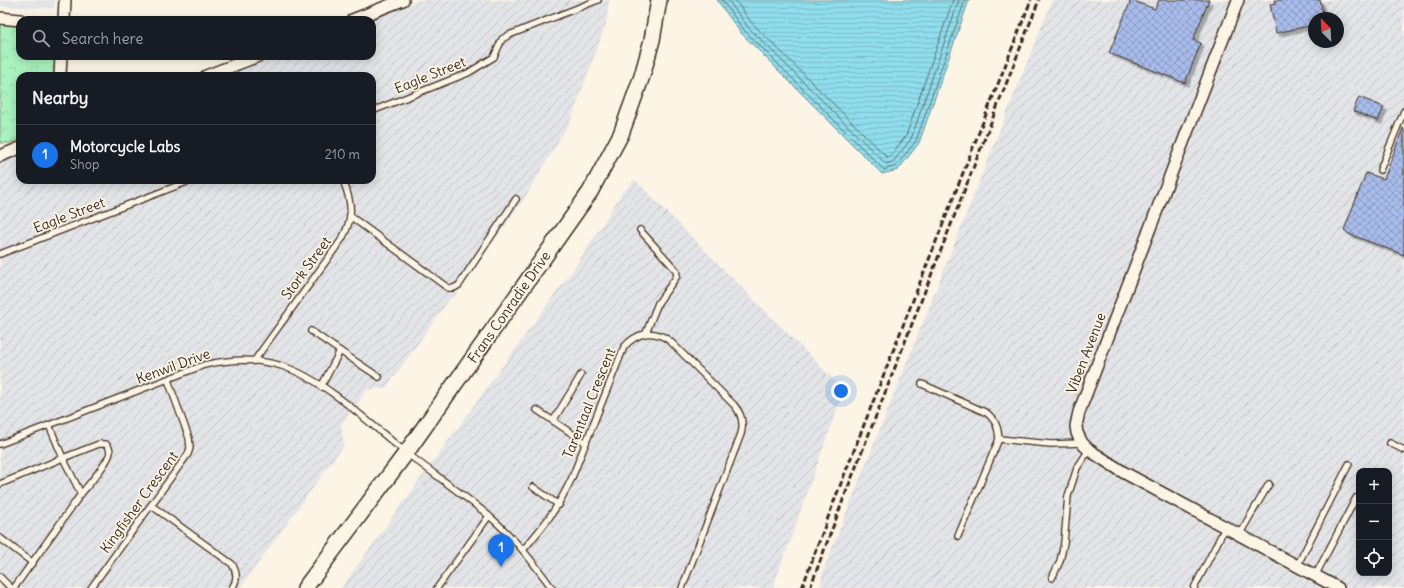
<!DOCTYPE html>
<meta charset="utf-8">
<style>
:root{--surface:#171b24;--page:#242831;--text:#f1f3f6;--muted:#9ea1a6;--line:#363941;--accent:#1a73e8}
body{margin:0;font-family:Delius,sans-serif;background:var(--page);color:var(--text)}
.controls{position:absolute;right:12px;bottom:12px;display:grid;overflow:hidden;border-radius:8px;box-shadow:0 2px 10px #0003}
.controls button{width:36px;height:36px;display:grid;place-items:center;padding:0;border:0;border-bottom:1px solid var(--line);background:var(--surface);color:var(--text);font:20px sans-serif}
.compass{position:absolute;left:1308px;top:12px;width:36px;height:36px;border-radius:50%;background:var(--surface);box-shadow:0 2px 10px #0003;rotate:336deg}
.you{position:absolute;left:841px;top:391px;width:14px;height:14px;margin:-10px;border:3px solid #fff;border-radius:50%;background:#1a73e8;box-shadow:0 0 0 6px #1a73e833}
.badge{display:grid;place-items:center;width:26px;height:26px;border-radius:50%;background:var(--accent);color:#fff;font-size:13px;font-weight:700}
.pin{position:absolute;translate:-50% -33px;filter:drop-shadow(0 1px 2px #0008)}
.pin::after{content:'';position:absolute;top:21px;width:14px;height:12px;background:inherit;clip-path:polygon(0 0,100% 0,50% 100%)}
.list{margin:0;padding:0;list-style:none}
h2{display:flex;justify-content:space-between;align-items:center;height:52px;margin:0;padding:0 16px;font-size:17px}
h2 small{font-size:13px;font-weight:400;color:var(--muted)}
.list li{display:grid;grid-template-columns:26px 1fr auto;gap:12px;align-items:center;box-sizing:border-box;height:60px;padding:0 16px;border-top:1px solid var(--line)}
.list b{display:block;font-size:15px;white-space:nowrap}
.list p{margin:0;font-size:13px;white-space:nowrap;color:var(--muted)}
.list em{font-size:13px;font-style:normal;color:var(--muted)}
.icon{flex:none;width:22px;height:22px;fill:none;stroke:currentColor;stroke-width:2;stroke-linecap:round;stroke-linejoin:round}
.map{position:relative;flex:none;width:1404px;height:588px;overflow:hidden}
.search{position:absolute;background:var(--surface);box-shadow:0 2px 10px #0003;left:16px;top:16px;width:360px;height:44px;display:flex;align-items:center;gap:10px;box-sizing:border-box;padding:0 14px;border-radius:12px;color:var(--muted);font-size:15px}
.panel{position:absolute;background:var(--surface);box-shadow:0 2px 10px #0003;left:16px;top:72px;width:360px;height:112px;border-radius:12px}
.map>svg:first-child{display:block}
.built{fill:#e3e4e7}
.industrial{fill:url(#industrial-furrows);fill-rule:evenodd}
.park{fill:url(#park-crowns);stroke:#728e6e}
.water{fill:url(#water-rules);stroke:#6d959a}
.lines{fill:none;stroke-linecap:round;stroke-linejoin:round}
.shore{stroke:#5d7271;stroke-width:1}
.building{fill:url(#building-cross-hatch);stroke:#3b2a1e;filter:url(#shadow)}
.lane-casing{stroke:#3b2a1e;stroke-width:8}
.street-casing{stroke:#3b2a1e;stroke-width:14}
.secondary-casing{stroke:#3b2a1e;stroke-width:18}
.lane{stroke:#fcf5e5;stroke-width:5.5}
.street{stroke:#fcf5e5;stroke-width:11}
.secondary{stroke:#fcf5e5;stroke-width:15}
.rail{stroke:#3b2a1e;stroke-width:3;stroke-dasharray:6 3;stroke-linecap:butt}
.labels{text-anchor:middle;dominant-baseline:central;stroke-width:3.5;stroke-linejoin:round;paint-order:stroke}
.street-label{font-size:14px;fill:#3b2a1e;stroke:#fcf5e5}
</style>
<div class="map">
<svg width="1404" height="588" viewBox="0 0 1404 588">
<defs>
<pattern id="industrial-furrows" width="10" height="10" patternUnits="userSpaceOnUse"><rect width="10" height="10" fill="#e3e4e7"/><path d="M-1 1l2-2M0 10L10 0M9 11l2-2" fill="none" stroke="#c4c4c6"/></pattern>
<pattern id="park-crowns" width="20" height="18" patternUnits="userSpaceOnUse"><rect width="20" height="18" fill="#aaf2be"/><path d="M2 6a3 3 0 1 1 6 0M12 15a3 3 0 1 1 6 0" fill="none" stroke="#93d0a3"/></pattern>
<pattern id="water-rules" width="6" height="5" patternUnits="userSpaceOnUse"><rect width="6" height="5" fill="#8fdded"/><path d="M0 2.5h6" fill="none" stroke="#7cbecb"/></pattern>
<pattern id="building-cross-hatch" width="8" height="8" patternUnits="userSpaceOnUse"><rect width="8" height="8" fill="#a8bceb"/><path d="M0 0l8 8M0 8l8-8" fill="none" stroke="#8a99be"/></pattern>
<filter id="shadow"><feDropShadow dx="3.5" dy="3.5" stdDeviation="0" flood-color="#0004"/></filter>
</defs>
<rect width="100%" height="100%" fill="#fcf5e5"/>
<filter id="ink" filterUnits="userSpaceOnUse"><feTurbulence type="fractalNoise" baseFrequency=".025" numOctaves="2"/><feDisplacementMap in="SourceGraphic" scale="8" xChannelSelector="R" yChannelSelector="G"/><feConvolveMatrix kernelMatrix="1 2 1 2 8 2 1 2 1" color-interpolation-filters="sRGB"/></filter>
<g filter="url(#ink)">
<path class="built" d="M0,0H55L54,9L0,6Z"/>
<g class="industrial">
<path d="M419,0H609L606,24L571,120L524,199L454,297L452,296L386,388L367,390L341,425L344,445L240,588H0V163L20,156V180H372V76H224L275,56H372V20H368Z"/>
<path d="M1052,0H1404V588H820L823,571ZM1314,18H1338V42H1314ZM1359,471H1389V573H1359Z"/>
<path d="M635,180L844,390L773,588H341L579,261L622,193Z"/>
</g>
<path class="park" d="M0,24L20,25V56H56L54,76H20V139L10,143H0Z"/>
<path class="water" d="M717,0H969L919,143L898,170L882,174L740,32Z"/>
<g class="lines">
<g class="shore">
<path d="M722,0L743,29L884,170L896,166L916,141L965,0"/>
<path d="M728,0L747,26L886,164L893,162L911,139L959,0"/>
<path d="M735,0L751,22L887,157L890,156L906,136L953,0"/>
</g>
</g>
<g class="building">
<path d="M1131,0L1155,9L1159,0H1209L1193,40L1201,43L1185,83L1109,53Z"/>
<path d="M1274,0H1320L1324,18H1314V25L1276,33L1270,4L1275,3Z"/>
<path d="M1359,97L1384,107L1378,121L1353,111Z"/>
<path d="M1403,128L1404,129V255L1349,234L1344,230L1366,173L1384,179Z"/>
</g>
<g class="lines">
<g class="lane-casing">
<g id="lane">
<path d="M372,111L468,73L494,57L502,39L509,35L598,0"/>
<path d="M1380,170L1404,111"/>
<path d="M350,216L448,288H454L459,285L516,199"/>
<path d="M640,230L676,270L677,276L658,303L646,333"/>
<path d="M0,254L192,180"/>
<path d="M311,331L340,351"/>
<path d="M254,361L342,239C354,217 352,203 343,180"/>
<path d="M922,384L987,413C996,421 998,427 999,439"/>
<path d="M321,387L340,351L379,377"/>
<path d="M537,410L586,443"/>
<path d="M553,421L581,375"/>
<path d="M1390,443L1404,450"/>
<path d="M0,444L204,365C230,359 256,358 282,366C323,379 366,420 399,447C428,470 459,491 488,515C513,536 533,562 552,588"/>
<path d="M0,484L63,458L99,444H106C108,446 110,448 110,452C109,462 88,485 81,494"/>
<path d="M533,487L559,505"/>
<path d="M152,506L232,564C237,572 238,580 232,588"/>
<path d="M1239,535L1269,484"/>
<path d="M958,536L999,439L1051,444L1082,443"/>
<path d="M0,538L33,563"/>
<path d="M523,550C544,526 557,509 571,480L624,347C637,332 654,329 670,341L734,405C742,414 744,423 741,434L682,588"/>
<path d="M1297,566L1349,464"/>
<path d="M1315,576L1356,498"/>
<path d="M0,577L11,588"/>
<path d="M1052,578L1060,561L1064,543L1068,496L1077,468L1089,450"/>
<path d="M14,588L81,494L63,458L49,425"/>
<path d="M91,588L188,454L190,448L189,438L168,380"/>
<path d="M437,588L489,516"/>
<path d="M1194,588L1225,528"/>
</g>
</g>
<g class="street-casing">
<g id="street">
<path d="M1238,0L1079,412L1076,426L1077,433L1082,443L1089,450L1123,472L1338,588"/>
<path d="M0,18L20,20"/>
<path d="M64,20L65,0"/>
<path d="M352,20L403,0"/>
<path d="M60,76L61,56"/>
<path d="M206,76L258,56"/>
<path d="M0,156L20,148"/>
</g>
</g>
<g class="secondary-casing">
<path id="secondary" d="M305,588L406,453L590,192L621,134L642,76L652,40L659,0"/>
</g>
<use href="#lane" class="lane"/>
<use href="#street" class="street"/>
<use href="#secondary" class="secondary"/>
<g class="rail">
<path d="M802,588L836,496L1031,0"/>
<path d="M810,588L843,500L1039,0"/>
</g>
</g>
</g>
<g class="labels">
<g class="street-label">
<text transform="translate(430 75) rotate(-22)">Eagle Street</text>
<text transform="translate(69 215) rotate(-21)">Eagle Street</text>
<text transform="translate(306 268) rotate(-54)">Stork Street</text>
<text transform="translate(509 307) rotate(-55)">Frans Conradie Drive</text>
<text transform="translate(1086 353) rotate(-69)">Viben Avenue</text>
<text transform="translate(173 366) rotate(-20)">Kenwil Drive</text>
<text transform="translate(589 403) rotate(-68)">Tarentaal Crescent</text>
<text transform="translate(139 502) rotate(-54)">Kingfisher Crescent</text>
</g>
</g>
</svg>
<div class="controls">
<button>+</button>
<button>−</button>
<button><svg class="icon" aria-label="locate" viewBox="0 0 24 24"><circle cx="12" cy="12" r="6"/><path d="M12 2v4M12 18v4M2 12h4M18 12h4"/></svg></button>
</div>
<svg class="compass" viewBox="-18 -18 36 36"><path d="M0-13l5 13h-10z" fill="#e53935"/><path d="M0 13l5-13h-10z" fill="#9ea1a6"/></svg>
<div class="you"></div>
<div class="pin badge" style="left:501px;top:567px">1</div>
<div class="search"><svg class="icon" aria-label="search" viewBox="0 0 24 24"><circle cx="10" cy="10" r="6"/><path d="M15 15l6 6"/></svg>Search here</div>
<section class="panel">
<h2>Nearby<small></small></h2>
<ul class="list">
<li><span class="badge">1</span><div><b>Motorcycle Labs</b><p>Shop</p></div><em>210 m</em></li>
</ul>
</section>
</div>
